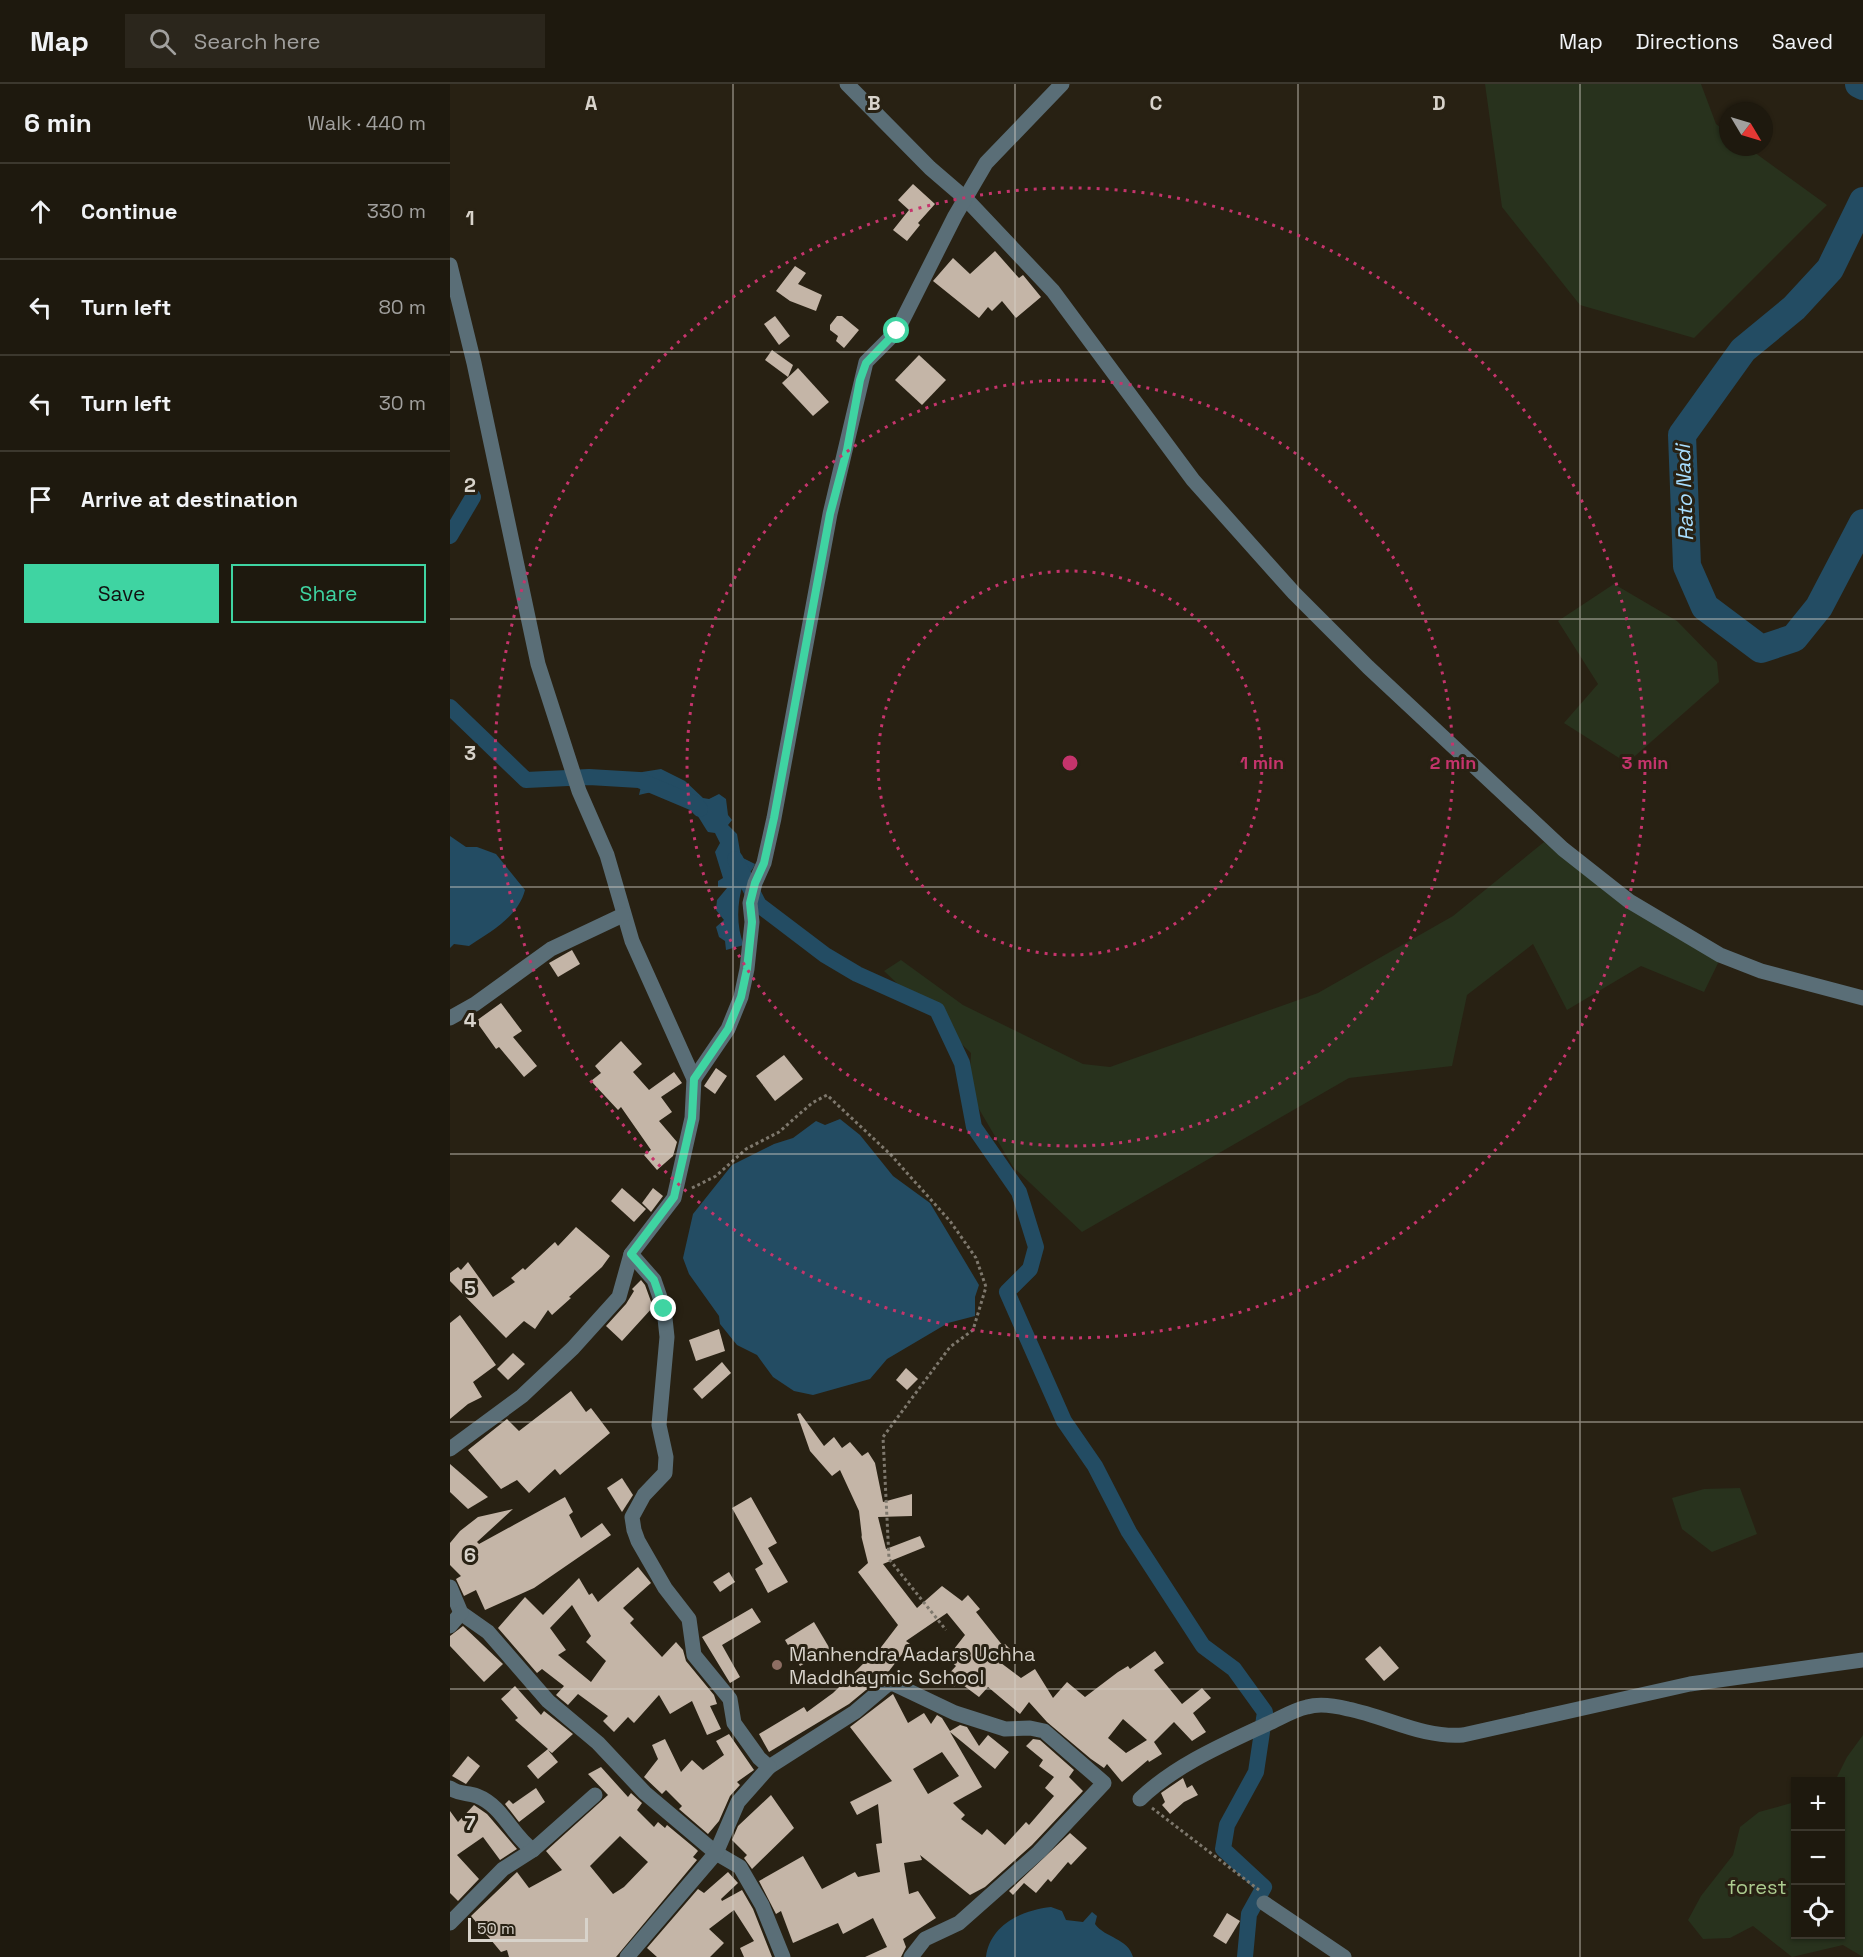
<!DOCTYPE html>
<meta charset="utf-8">
<style>
:root{--surface:#1e190e;--page:#2b261c;--text:#f1f3f6;--muted:#a1a09e;--line:#3c382e;--accent:#3fd4a2}
body{margin:0;font-family:"Space Grotesk",sans-serif;background:var(--page);color:var(--text)}
.controls{position:absolute;right:18px;bottom:18px;display:grid;overflow:hidden;border-radius:0px;box-shadow:0 2px 4px #0004}
.controls button{width:54px;height:54px;display:grid;place-items:center;padding:0;border:0;border-bottom:2px solid var(--line);background:var(--surface);color:var(--text);font:30px sans-serif}
.compass{position:absolute;left:1269px;top:18px;width:54px;height:54px;border-radius:50%;background:var(--surface);box-shadow:0 2px 4px #0004;rotate:128deg}
.scale{position:absolute;left:18px;bottom:15px;width:120px;box-sizing:border-box;padding-left:6px;border:3px solid #d8d3cb;border-top:0;font-size:16px;line-height:21px;white-space:nowrap;color:#d8d3cb;-webkit-text-stroke:4px #282113;paint-order:stroke}
.stop{position:absolute;width:18px;height:18px;margin:-14px;border:4px solid #3fd4a2;border-radius:50%;background:#fff}
.stop.end{background:#3fd4a2;border-color:#fff;box-shadow:0 2px 6px #0008}
.list{margin:0;padding:0;list-style:none}
h2{display:flex;justify-content:space-between;align-items:center;height:78px;margin:0;padding:0 24px;font-size:26px}
h2 small{font-size:20px;font-weight:400;color:var(--muted)}
.list li{display:grid;grid-template-columns:39px 1fr auto;gap:18px;align-items:center;box-sizing:border-box;height:96px;padding:0 24px;border-top:2px solid var(--line)}
.list b{display:block;font-size:22px;white-space:nowrap}
.list em{font-size:20px;font-style:normal;color:var(--muted)}
.actions{display:flex;gap:12px;padding:18px 24px}
.actions a{flex:1;padding:14px 0;border:2px solid var(--accent);border-radius:0px;text-align:center;font-size:21px;color:var(--accent)}
.actions .main{background:var(--accent);color:#111}
.icon{flex:none;width:33px;height:33px;fill:none;stroke:currentColor;stroke-width:2;stroke-linecap:round;stroke-linejoin:round}
.map{position:relative;flex:none;width:1413px;height:1873px;overflow:hidden}
header{display:flex;align-items:center;gap:36px;box-sizing:border-box;height:84px;padding:0 30px;background:var(--surface);border-bottom:2px solid var(--line)}
header strong{font-size:28px}
nav{display:flex;gap:33px;margin-inline-start:auto;font-size:21px}
.search{width:420px;height:54px;background:var(--page);display:flex;align-items:center;gap:15px;box-sizing:border-box;padding:0 21px;border-radius:0px;color:var(--muted);font-size:22px}
main{display:flex}
aside{flex:1;background:var(--surface)}
.map>svg:first-child{display:block}
.green{fill:#28321d}
.water{fill:#234c63}
.lines{fill:none;stroke-linecap:round;stroke-linejoin:round}
.canal{stroke:#234c63;stroke-width:16}
.river{stroke:#234c63;stroke-width:28}
.building{fill:#c4b5a7;fill-rule:evenodd}
.path{stroke:#7e786d;stroke-width:3;stroke-dasharray:3 3;stroke-linecap:butt}
.minor{stroke:#5a6e77;stroke-width:15}
.route{stroke:#3fd4a2;stroke-width:8}
.grid{fill:none;stroke:#d8d3cb;stroke-width:1.5;stroke-opacity:0.55}
.ring{fill:none;stroke:#c5346c;stroke-width:3;stroke-dasharray:3 6}
.education-dot{fill:#8d6e63;stroke:#282113;stroke-width:2}
.labels{text-anchor:middle;dominant-baseline:central;stroke-width:6;stroke-linejoin:round;paint-order:stroke}
.poi-label{font-size:20px;fill:#d8d3cb;stroke:#282113;text-anchor:start}
.park-label{font-size:20px;fill:#adcd90;stroke:#282113}
.water-label{font-size:21px;font-style:italic;fill:#a8deff;stroke:#282113}
.grid-label{font-size:20px;text-anchor:middle;font-weight:bold;fill:#d8d3cb;stroke:#282113;stroke-width:6;stroke-linejoin:round;paint-order:stroke}
.centre{fill:#c5346c;stroke:#282113;stroke-width:3}
.ring-label{font-size:18px;text-anchor:middle;font-weight:bold;fill:#c5346c;stroke:#282113;stroke-width:6;stroke-linejoin:round;paint-order:stroke}
</style>
<header>
<strong>Map</strong>
<div class="search"><svg class="icon" aria-label="search" viewBox="0 0 24 24"><circle cx="10" cy="10" r="6"/><path d="M15 15l6 6"/></svg>Search here</div>
<nav><a>Map</a><a>Directions</a><a>Saved</a></nav>
</header>
<main>
<aside>
<h2>6 min<small>Walk · 440 m</small></h2>
<ul class="list">
<li><svg class="icon" aria-label="ahead" viewBox="0 0 24 24"><path d="M12 20V5M6 11l6-6 6 6"/></svg><div><b>Continue</b></div><em>330 m</em></li>
<li><svg class="icon" aria-label="left" viewBox="0 0 24 24"><path d="M17 20v-9H6M10 6l-5 5 5 5"/></svg><div><b>Turn left</b></div><em>80 m</em></li>
<li><svg class="icon" aria-label="left" viewBox="0 0 24 24"><path d="M17 20v-9H6M10 6l-5 5 5 5"/></svg><div><b>Turn left</b></div><em>30 m</em></li>
<li><svg class="icon" aria-label="arrive" viewBox="0 0 24 24"><path d="M6 21V4h12l-3 4 3 4H6"/></svg><div><b>Arrive at destination</b></div></li>
</ul>
<div class="actions"><a class="main">Save</a><a>Share</a></div>
</aside>
<div class="map">
<svg width="1413" height="1873" viewBox="0 0 1413 1873">
<rect width="100%" height="100%" fill="#282113"/>
<g class="green">
<path d="M1035,0H1251L1266,40L1278,49V63H1297L1377,121L1244,254L1130,221L1052,123Z"/>
<path d="M1164,500L1227,537L1267,578L1269,598L1177,679L1114,639L1148,600L1108,537Z"/>
<path d="M1094,758L1176,823L1270,875L1254,908L1191,882L1117,926L1083,860L1017,911L1002,982L899,994L632,1148L563,1083L519,1008L521,969L434,887L451,876L513,921L633,980L660,983L868,909L1003,832Z"/>
<path d="M1290,1404L1307,1450L1262,1468L1232,1445L1222,1414L1254,1405Z"/>
<path d="M1413,1651V1873L1393,1861L1342,1873L1303,1842L1280,1854L1253,1855L1238,1836L1251,1812L1283,1771L1290,1743L1309,1728L1345,1718L1346,1850H1390V1698L1385,1697L1397,1673Z"/>
</g>
<g class="water">
<path d="M211,685L235,697L253,714L259,715L269,710L276,715L278,731L282,736L278,741L287,750L291,773L305,780C303,787 295,792 293,800C287,818 286,843 294,861L276,866L275,857L269,853L266,843L274,836L266,826L267,816L277,804L268,803V797L273,794L265,768L270,759L265,749L258,748C249,734 233,704 213,706C205,707 197,709 189,711L192,698L186,689Z"/>
<path d="M0,752L16,763H27L46,770L75,806C68,833 41,847 19,862L4,860L0,864Z"/>
<path d="M390,1035L410,1051L443,1092L480,1119L529,1201L525,1213V1232L498,1239L437,1275L420,1295L363,1311L344,1307L323,1293L307,1271L287,1261L270,1240L269,1232L239,1190L233,1174L243,1130L282,1081L324,1060L343,1054L366,1037L375,1041Z"/>
<path d="M601,1823L612,1827L616,1836L633,1838L642,1828L647,1832L645,1840C655,1854 678,1854 683,1873H536C540,1841 572,1826 601,1823Z"/>
</g>
<g class="lines">
<g class="canal">
<path d="M0,452L23,413"/>
<path d="M0,623L76,696L139,693L189,696L246,720L250,725"/>
<path d="M285,775L309,821L375,871L407,890L487,926L512,979L524,1043L569,1108L586,1163L580,1185L557,1208L614,1337L645,1382L679,1448L753,1562L784,1585L815,1628L806,1688L777,1741L773,1765L814,1803L799,1830L795,1873"/>
</g>
<g class="river">
<path d="M1409,0L1413,2"/>
<path d="M1413,117L1380,185L1344,224L1293,266L1232,351L1237,482L1255,523L1311,565L1344,554L1369,523L1413,439"/>
</g>
</g>
<g class="building">
<path d="M463,100L485,120L468,139L470,141L457,157L443,146L459,126L448,116Z"/>
<path d="M545,167L569,194L573,191L591,213L566,234L552,217L542,227L538,223L529,234L483,197L503,174L520,190Z"/>
<path d="M345,182L356,189L348,200L372,211L366,227L340,217L326,207Z"/>
<path d="M325,232L340,252L329,261L314,240Z"/>
<path d="M387,232H392L409,246L394,264L386,257L388,252L380,246V241Z"/>
<path d="M322,266L343,281L338,293L315,276Z"/>
<path d="M469,271L496,296L472,321L445,296Z"/>
<path d="M348,284L379,318L363,332L332,299Z"/>
<path d="M122,866L130,880L108,893L99,879Z"/>
<path d="M51,919L72,947L63,953L87,982L74,993L49,963L46,965L26,937Z"/>
<path d="M171,957L192,980L183,988L199,1006L224,988L232,999L211,1013L222,1028L209,1037L227,1058L223,1072L207,1086L194,1071L201,1066L171,1023L168,1026L141,997L151,989L145,982Z"/>
<path d="M334,971L353,995L325,1017L306,992Z"/>
<path d="M266,984L277,992L265,1010L254,1002Z"/>
<path d="M172,1104L196,1125L184,1138L161,1117Z"/>
<path d="M203,1104L213,1112L201,1128L192,1119Z"/>
<path d="M126,1143L160,1172L152,1183L119,1213L121,1214L102,1231L98,1226L85,1245L74,1237L56,1254L0,1197V1189L8,1183L11,1186L18,1178L43,1213L65,1198L61,1194L73,1184L75,1186L105,1158L108,1162Z"/>
<path d="M191,1196L195,1201L203,1223L172,1257L156,1242L176,1220L184,1207L182,1205Z"/>
<path d="M10,1231L46,1281L23,1298L32,1313L18,1320L0,1335V1239Z"/>
<path d="M269,1245L275,1267L246,1277L239,1256Z"/>
<path d="M63,1269L75,1280L58,1296L47,1285Z"/>
<path d="M272,1278L281,1289L252,1315L243,1305Z"/>
<path d="M456,1284L468,1295L457,1306L446,1296Z"/>
<path d="M121,1307L136,1328L141,1324L160,1349L110,1391L105,1385L79,1409L67,1396L51,1405L18,1366L57,1335L69,1347Z"/>
<path d="M350,1329L374,1362L384,1353L392,1364L400,1358L412,1372L418,1368L425,1379L433,1418L462,1410V1432L428,1433L436,1465L470,1452L475,1463L433,1480L467,1524L492,1502L512,1517L518,1511L530,1525L526,1528L553,1562L555,1560L564,1569L551,1579L571,1594L585,1585L603,1614L617,1598L635,1613L668,1588L678,1582L680,1585L705,1567L714,1579L704,1586L732,1620L752,1604L761,1614L743,1629L756,1648L742,1657L724,1638L704,1658L712,1670L699,1678L698,1676L672,1698L657,1680L654,1684L641,1675L597,1638L579,1618L570,1630L538,1603L529,1613L509,1598L504,1603L495,1594L506,1582L497,1574L515,1551L497,1529L456,1557L460,1560L439,1587L399,1620L319,1668L309,1650L354,1623L357,1628L383,1609L416,1577L419,1579L448,1541L408,1488L418,1479L411,1451L412,1453L409,1427L390,1386L382,1392L360,1367L347,1330ZM673,1635L697,1656L676,1669L658,1654Z"/>
<path d="M0,1380L38,1413L18,1425L0,1408Z"/>
<path d="M172,1394L183,1411L172,1428L157,1404Z"/>
<path d="M115,1413L123,1428L119,1431L131,1454L152,1439L161,1451L84,1504L35,1526L26,1506L14,1512L6,1495L11,1492L0,1481V1459L10,1447L28,1433L63,1425L27,1458L29,1460Z"/>
<path d="M301,1413L327,1459L318,1464L338,1498L318,1509L305,1485L313,1480L282,1424Z"/>
<path d="M188,1483L201,1499L173,1524L184,1535L180,1539L212,1573L226,1558L233,1566L236,1577L264,1611L267,1620L260,1622L271,1645L257,1651L242,1617L220,1630L209,1611L184,1639L178,1633L164,1648L153,1637L158,1632L128,1610L118,1621L106,1611L114,1602L92,1585L87,1589L48,1544L75,1513L93,1531L129,1494L139,1511L142,1509L148,1518ZM122,1521L141,1552L136,1558L156,1577L141,1598L108,1571L116,1566L100,1544Z"/>
<path d="M279,1488L285,1498L270,1508L263,1498Z"/>
<path d="M302,1524L311,1538L272,1561L290,1593L280,1599L252,1553Z"/>
<path d="M364,1538L380,1565L350,1582L335,1556Z"/>
<path d="M13,1542L53,1580L34,1598L0,1562V1552Z"/>
<path d="M930,1562L949,1584L934,1597L915,1575Z"/>
<path d="M65,1602L91,1631L94,1627L123,1650L102,1669L98,1666L108,1678L88,1695L77,1682L98,1665L65,1636L68,1634L51,1615Z"/>
<path d="M443,1610L458,1639L474,1629L481,1640L487,1631L492,1634L500,1647L510,1641L517,1643L529,1662L538,1651L559,1668L545,1685L500,1648L532,1703L503,1719L515,1731L511,1735L532,1751L537,1745L555,1761L576,1738L579,1741L604,1712L595,1704L604,1693L589,1682L593,1676L576,1662L583,1655L590,1656L624,1686L619,1693L633,1707L582,1761L535,1803L520,1811L470,1771L472,1776L454,1779L459,1810L468,1807L486,1834L453,1855L456,1863L451,1873H415L437,1863L423,1834L393,1850L388,1839L343,1859L331,1827L326,1830L309,1797L353,1772L372,1805L405,1788L408,1793L430,1788L426,1760L432,1759L428,1720L407,1731L400,1718L442,1697L400,1643ZM492,1668L509,1692L478,1710L463,1685Z"/>
<path d="M279,1650L304,1686L287,1698L290,1701L280,1712L269,1737L258,1750L229,1725L232,1722L216,1706L212,1710L194,1693L208,1675L202,1661L215,1655L231,1688L242,1676L253,1686L274,1671L266,1657Z"/>
<path d="M18,1672L30,1682L16,1700L2,1692Z"/>
<path d="M151,1683L178,1713L181,1709L192,1719L187,1726L204,1743L208,1738L215,1744L217,1741L246,1765L248,1767L243,1773L247,1776L166,1873H59L57,1866L51,1868L21,1832L67,1788L79,1804L112,1786L96,1767L158,1711L138,1690ZM170,1752L198,1778L174,1803L163,1810L140,1782Z"/>
<path d="M733,1694L737,1704L742,1701L748,1711L734,1718L720,1730L712,1721L715,1718L711,1709Z"/>
<path d="M86,1704L95,1718L69,1738L55,1720L59,1716L63,1720Z"/>
<path d="M321,1711L344,1744L302,1785L294,1774L297,1771L282,1756L288,1742Z"/>
<path d="M24,1721L37,1730L67,1765L50,1776L33,1753L7,1771L29,1795L8,1817L0,1809V1727L8,1738Z"/>
<path d="M620,1749L637,1764L621,1781L618,1778L601,1798L598,1795L586,1809L574,1799L563,1811L559,1807Z"/>
<path d="M278,1788L288,1799L271,1815L272,1817L292,1806L303,1825L322,1873H294L290,1864L304,1857L284,1826L259,1845L274,1859L260,1873H207L197,1864L248,1805L254,1809Z"/>
<path d="M777,1829L790,1837L776,1860L763,1852Z"/>
</g>
<g class="lines">
<g class="path">
<path d="M242,1104L266,1092L296,1065L329,1048L362,1019L377,1011L440,1070L500,1137L526,1174L536,1203L523,1246L500,1263L433,1353L439,1475L496,1546"/>
<path d="M702,1724L809,1806"/>
</g>
<g class="minor">
<path d="M397,0L480,84L516,115L603,207L743,396L844,509L918,583L1113,765L1179,817L1270,871L1311,887L1413,914"/>
<path d="M0,181L24,279L88,580L129,707L157,771L182,857L244,995L242,1034L224,1114L181,1170L169,1213L123,1264L72,1312L0,1365"/>
<path d="M0,934L25,920L101,865L173,831"/>
<path d="M244,995L278,945L291,913L297,885L302,838L300,819L305,799L314,779L324,734L380,430L416,278L447,247L505,132L536,79L612,0"/>
<path d="M0,1503L11,1529L38,1548L98,1617L148,1659L195,1709L266,1769L290,1783L312,1821L333,1873"/>
<path d="M0,1542L11,1529"/>
<path d="M319,1683L405,1628L438,1600H444L505,1629L555,1645L580,1644L594,1647L654,1699L589,1768L509,1839L475,1855L461,1873"/>
<path d="M0,1704C9,1711 17,1708 27,1712C53,1722 62,1752 83,1766"/>
<path d="M690,1715C724,1682 772,1661 815,1641C829,1635 843,1626 857,1623C870,1619 886,1622 898,1625C938,1633 972,1654 1013,1651L1240,1600L1413,1576"/>
<path d="M814,1819L894,1873"/>
<path d="M0,1839L53,1785L83,1766L145,1711"/>
<path d="M177,1873L266,1769L288,1718L319,1683L309,1674L284,1639L280,1615L244,1571L239,1535L215,1504L188,1457L184,1446L182,1433L194,1411L215,1389L216,1373L209,1341L217,1253L214,1225L204,1196L181,1170"/>
</g>
</g>
<g class="lines">
<path class="route" d="M214,1225L204,1196L181,1170L224,1113L242,1034L244,995L278,945L291,913L297,885L302,838L300,819L305,799L314,779L324,734L380,430L397,366L410,296L416,279L447,247"/>
</g>
<path class="grid" d="M283,0V1873M565,0V1873M848,0V1873M1130,0V1873M0,268H1413M0,535H1413M0,803H1413M0,1070H1413M0,1338H1413M0,1605H1413"/>
<g class="ring">
<circle cx="620" cy="679" r="192"/>
<circle cx="620" cy="679" r="383"/>
<circle cx="620" cy="679" r="575"/>
</g>
<circle class="education-dot" cx="327" cy="1581" r="6"/>
<g class="labels">
<g class="poi-label">
<text x="339" y="1570">Manhendra Aadars Uchha<tspan x="339" dy="23">Maddhaymic School</tspan></text>
</g>
<g class="park-label">
<text x="1307" y="1803">forest</text>
</g>
<g class="water-label">
<text transform="translate(1234 409) rotate(-92)">Rato Nadi</text>
</g>
</g>
<g class="grid-label">
<text x="141" y="26">A</text>
<text x="424" y="26">B</text>
<text x="706" y="26">C</text>
<text x="989" y="26">D</text>
<text x="20" y="141">1</text>
<text x="20" y="408">2</text>
<text x="20" y="676">3</text>
<text x="20" y="943">4</text>
<text x="20" y="1211">5</text>
<text x="20" y="1478">6</text>
<text x="20" y="1746">7</text>
</g>
<circle cx="620" cy="679" r="9" class="centre"/>
<g class="ring-label">
<text x="812" y="685">1 min</text>
<text x="1003" y="685">2 min</text>
<text x="1195" y="685">3 min</text>
</g>
</svg>
<div class="controls">
<button>+</button>
<button>−</button>
<button><svg class="icon" aria-label="locate" viewBox="0 0 24 24"><circle cx="12" cy="12" r="6"/><path d="M12 2v4M12 18v4M2 12h4M18 12h4"/></svg></button>
</div>
<svg class="compass" viewBox="-18 -18 36 36"><path d="M0-13l5 13h-10z" fill="#e53935"/><path d="M0 13l5-13h-10z" fill="#a1a09e"/></svg>
<div class="scale">50 m</div>
<div class="stop" style="left:447px;top:247px"></div>
<div class="stop end" style="left:214px;top:1225px"></div>
</div>
</main>
